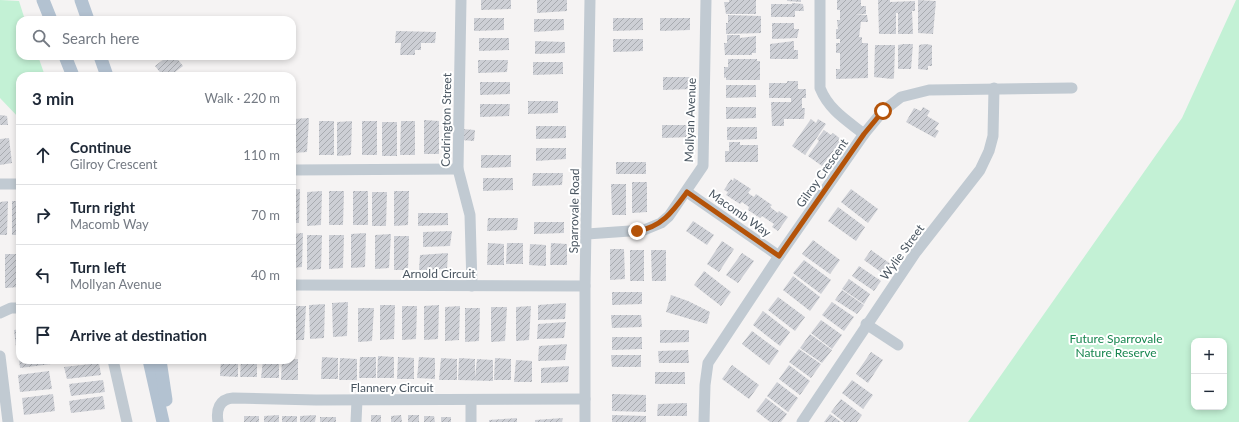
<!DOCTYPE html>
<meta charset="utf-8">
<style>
:root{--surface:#fff;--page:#f2f2f3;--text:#1f2937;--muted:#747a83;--line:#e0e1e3}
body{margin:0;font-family:Lato,sans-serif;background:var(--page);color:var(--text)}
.controls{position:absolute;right:12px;bottom:12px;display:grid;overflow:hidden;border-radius:8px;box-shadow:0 2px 6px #0003}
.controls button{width:36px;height:36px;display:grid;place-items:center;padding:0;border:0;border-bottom:1px solid var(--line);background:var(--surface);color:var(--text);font:20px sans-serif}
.stop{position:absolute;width:12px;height:12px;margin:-9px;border:3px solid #b45309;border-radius:50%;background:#fff}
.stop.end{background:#b45309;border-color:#fff;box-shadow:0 1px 4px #0008}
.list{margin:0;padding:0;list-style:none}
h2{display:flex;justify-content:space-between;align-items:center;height:52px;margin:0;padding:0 16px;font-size:17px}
h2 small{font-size:13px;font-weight:400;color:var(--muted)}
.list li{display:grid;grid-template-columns:26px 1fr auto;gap:12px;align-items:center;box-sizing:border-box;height:60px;padding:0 16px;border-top:1px solid var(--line)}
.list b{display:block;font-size:15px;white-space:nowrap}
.list p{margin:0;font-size:13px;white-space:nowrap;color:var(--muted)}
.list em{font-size:13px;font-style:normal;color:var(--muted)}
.icon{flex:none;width:22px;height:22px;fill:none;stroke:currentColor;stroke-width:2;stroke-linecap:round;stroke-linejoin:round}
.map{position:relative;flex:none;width:1239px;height:422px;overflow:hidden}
.search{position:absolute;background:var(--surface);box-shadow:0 2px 6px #0003;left:16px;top:16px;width:280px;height:44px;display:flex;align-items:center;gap:10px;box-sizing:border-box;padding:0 14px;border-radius:12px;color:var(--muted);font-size:15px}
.panel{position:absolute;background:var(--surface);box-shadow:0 2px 6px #0003;left:16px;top:72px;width:280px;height:292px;border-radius:12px}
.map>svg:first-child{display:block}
.green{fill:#c3f1d5;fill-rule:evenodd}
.building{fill:url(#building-hatch)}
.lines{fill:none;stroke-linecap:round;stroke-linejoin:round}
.minor{stroke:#c1cad2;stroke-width:11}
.major{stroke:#b3c2d1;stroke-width:13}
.route{stroke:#b45309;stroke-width:5}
.labels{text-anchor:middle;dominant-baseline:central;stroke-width:4;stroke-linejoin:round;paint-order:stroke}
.street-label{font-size:12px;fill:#4a5661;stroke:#fff}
.park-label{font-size:12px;fill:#17864f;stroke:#fff}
</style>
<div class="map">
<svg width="1239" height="422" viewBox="0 0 1239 422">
<defs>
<pattern id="building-hatch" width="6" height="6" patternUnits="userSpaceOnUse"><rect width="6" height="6" fill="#cdcfd5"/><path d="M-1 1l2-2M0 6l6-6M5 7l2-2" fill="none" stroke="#a8abb0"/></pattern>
</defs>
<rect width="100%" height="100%" fill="#f5f3f3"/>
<g class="green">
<path d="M0,0L19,1L25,20H20V56H38L45,76H20V119L0,98Z"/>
<path d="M1236,0H1239V422H968L1182,118ZM1194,341H1224V407H1194Z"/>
</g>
<g class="building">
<path d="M481,0H511V9L481,10Z"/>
<path d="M537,0H567V11L537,13Z"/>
<path d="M729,0H756V14H726L724,2H729Z"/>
<path d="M787,0H801V2L787,1Z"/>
<path d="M837,0H861V6H866V14L855,15H867L868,22H861L859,37H862V43H868V78L836,79V69H840V53H836V43H840V39H836V29H838L837,20H840V10H837Z"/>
<path d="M878,0H890V2L915,1V11H912L913,34H898V13H896V34H879Z"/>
<path d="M918,0L936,1L933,34L918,33Z"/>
<path d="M792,3L803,4L804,11H795V17H771V4H792Z"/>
<path d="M728,15L761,16V33L726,34V23H728Z"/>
<path d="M474,18H504V30L474,31Z"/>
<path d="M613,18H643V30L613,31Z"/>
<path d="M660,18H690V30L660,31Z"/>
<path d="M534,19H564V30L534,32Z"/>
<path d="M772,23H794V29H799L797,38L772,39Z"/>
<path d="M396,31L436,32L435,43H421V50H415V55H400L401,43H395Z"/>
<path d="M727,35H740V38L756,36V53H752V55H725L724,43H727Z"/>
<path d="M479,38H509V50L479,51Z"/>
<path d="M613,39H643V51L613,52Z"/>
<path d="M535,41L565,42V53L535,54Z"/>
<path d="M794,41V50H798V59H770V44Z"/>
<path d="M904,44H913L911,69H898V45Z"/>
<path d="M925,44L932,45V66H928V70L918,69L919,45Z"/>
<path d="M875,45H895L894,78L892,79L874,77Z"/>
<path d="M168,56H175L183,66L170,76H163L155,66Z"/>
<path d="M728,59H757V61H760V80H726V77L724,78V67H728Z"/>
<path d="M478,60H508L507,72L478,73Z"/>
<path d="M533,62H563V74L533,75Z"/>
<path d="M663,77H693V89L663,90Z"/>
<path d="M787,81H798V89H806V98H802V108H805L804,119H784V126H772L771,102H791V98H769V83H787Z"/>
<path d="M480,82H510V94L480,95Z"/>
<path d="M726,85H756V97L726,98Z"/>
<path d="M528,101H558V113L528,114Z"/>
<path d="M480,104H510L509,116L480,117Z"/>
<path d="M726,107H756V118L726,119Z"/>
<path d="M923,107L930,111L927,116L939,123L935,129L939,131L935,138L906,122L914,108L921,111Z"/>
<path d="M0,115L7,116L8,125H0Z"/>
<path d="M309,118L307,152L293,153V119Z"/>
<path d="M811,119L816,123L818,119L826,124L805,155L792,146Z"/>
<path d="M424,120L439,121V154H424Z"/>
<rect x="319" y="121" width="15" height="34"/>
<path d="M352,121L351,155L337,156V122Z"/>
<rect x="362" y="121" width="15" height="34"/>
<path d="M401,121H415V155H400Z"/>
<rect x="382" y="122" width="15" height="34"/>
<path d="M662,125H692L691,137L662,138Z"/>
<path d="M536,126H566V138L536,139Z"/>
<path d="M727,127H757V139L727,140Z"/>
<path d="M462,129L475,130L474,141L461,140Z"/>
<path d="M824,130L831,135L833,133L842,140L822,166L808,156L819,141L817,139Z"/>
<path d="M9,138L12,163L0,165V139Z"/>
<path d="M729,142H740V145H758V162H725V151H729Z"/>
<path d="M536,148H566V159L536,161Z"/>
<path d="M481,155H511V167L481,168Z"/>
<rect x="616" y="162" width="30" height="12"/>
<path d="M533,173H563L562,185L532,186Z"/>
<path d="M483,178H513V190L483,191Z"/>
<path d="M734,178L751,189L748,193L754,197L756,194L772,205L770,207L778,213L779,211L788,217L778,231L772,227L774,224L762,216L760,218L748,210L749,207L742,202L740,204L726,195L728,192L724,190L731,179L733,181Z"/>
<path d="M632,182H647V212L632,213Z"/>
<path d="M611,184H626V215H612Z"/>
<path d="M300,189L299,223H292V190Z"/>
<path d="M851,189L878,209L868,223L841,202Z"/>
<path d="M322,191L321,225L307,226V192Z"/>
<path d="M329,191H344L343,225H329Z"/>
<rect x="353" y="191" width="15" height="34"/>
<path d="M394,191H409L408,225L394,226Z"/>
<path d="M372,192H387L386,226H372Z"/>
<path d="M8,201L7,235H0V202Z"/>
<rect x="12" y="201" width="8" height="34"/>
<path d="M838,207L865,227L856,241L828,221Z"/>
<path d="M418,213H448V225L418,226Z"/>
<path d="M488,218H518L517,230L487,231Z"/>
<path d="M693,221L714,235L707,245L686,231Z"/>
<path d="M534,222H564V233L534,234Z"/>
<path d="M452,231L450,246L423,247V232Z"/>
<path d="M303,233L302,267L292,268V234Z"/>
<path d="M366,233L365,267L351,268V234Z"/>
<path d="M391,234L389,268L375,269V235Z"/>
<path d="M307,235H322L321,269L307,270Z"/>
<path d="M329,235H344L343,268L329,269Z"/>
<path d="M394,236H409L408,270H394Z"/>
<path d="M813,240L840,260L830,274L802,254Z"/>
<path d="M722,241L734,249L719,272L707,264Z"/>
<path d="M488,243L504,244V265H487Z"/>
<path d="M507,243H523V264H506Z"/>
<path d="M551,243L567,244V265H550Z"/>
<path d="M530,244L546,245V266L529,265Z"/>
<path d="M610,249H624L625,279L610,280Z"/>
<rect x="630" y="250" width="14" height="31"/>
<path d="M651,250H666V281H652Z"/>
<path d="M871,250L892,265L885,275L864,260Z"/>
<path d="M448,253L447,269L419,270L420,255Z"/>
<path d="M742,253L754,261L738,283L726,275Z"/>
<path d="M5,254H20L19,287L5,288Z"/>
<path d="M804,260L831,280L821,294L793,273Z"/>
<path d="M859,266L881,281L874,291L852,276Z"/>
<path d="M704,271L731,292L721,306L694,285Z"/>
<path d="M793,276L820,297L810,311L783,290Z"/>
<path d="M849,279L870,294L864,304L842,289Z"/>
<path d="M842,290L864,305L857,314L835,300Z"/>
<path d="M612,292H642V304L612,305Z"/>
<path d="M671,295L688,301L710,312L707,324L666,312Z"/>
<path d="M778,297L805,317L795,331L768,310Z"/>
<path d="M348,302L347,336L333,337L332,303Z"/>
<path d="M832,302L854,317L844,331L822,315Z"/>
<path d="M566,303L565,319L538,320V305Z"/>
<path d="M325,304L324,338L310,339L309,305Z"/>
<path d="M380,305H395L394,339L380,340Z"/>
<path d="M439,305L438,339L424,340V306Z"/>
<path d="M292,306H306L304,340H292Z"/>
<path d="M402,306H417L416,339L402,340Z"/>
<path d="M460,306L459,340L445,341V307Z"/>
<path d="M531,306L529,340L516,341V307Z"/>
<path d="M491,307H507L505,341L491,342Z"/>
<path d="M358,308H374L372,341L358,342Z"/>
<path d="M465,308H480L479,341L465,342Z"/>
<path d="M763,311L790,332L780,346L753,325Z"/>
<path d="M611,315H641L642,327L612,328Z"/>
<path d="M821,320L842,335L832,349L811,333Z"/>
<path d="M566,322L564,338L537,339L538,324Z"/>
<path d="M20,329V346L16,347L14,330Z"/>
<path d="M660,330H689V342L660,343Z"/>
<path d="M752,331L779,351L769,365L742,344Z"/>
<path d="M810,334L832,350L822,363L800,348Z"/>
<path d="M612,337H642V349L612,350Z"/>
<path d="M567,344L565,360L538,361L539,346Z"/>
<path d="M799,349L821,364L811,378L789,362Z"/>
<path d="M688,350L689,363H659L658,351Z"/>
<path d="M18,351H20V360H50L51,364L20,368Z"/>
<path d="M871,352L883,360L868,383L856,374Z"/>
<path d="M611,355H641V367H612Z"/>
<path d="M378,356L394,357V378H377Z"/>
<path d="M322,357L338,358V379H321Z"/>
<path d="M360,357H376V378H359Z"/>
<path d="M398,357L414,358V379H397Z"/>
<path d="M419,357L435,358V379L417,378Z"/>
<path d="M340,358L357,359V380H339Z"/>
<path d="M441,358L457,359V380H439Z"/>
<path d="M459,358L475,359V378L477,359L493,360V381L458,380Z"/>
<path d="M495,358L511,359V380H494Z"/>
<path d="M298,359V380H281L282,360Z"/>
<path d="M63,360H77V361L64,363Z"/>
<path d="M221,360H238V377L220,376Z"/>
<path d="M241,360H257V377H240Z"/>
<path d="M263,360H279V378H261Z"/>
<path d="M516,360L532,361V382H514Z"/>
<path d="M99,363L101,375L67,379L64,367Z"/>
<path d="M732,365L759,385L749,399L722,379Z"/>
<path d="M789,365L810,381L800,395L779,379Z"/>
<path d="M569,366L568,382L541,383V368Z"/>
<path d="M49,371L52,389L20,392L18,375Z"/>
<rect x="655" y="372" width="30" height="12"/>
<path d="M103,380L105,392L71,396L69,384Z"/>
<path d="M852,380L873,395L863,409L842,393Z"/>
<path d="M777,382L798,398L788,412L767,396Z"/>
<path d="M53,394L55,411L24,415L22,398Z"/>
<path d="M612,394L646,395V412L612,411Z"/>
<path d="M103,396L105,409L71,413L69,401Z"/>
<path d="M766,398L787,414L781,422H770L756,411Z"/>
<path d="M841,399L862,415L857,422H844L831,412Z"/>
<path d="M687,403V416H657L658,404Z"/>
<path d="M830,414L841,422H824Z"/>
<path d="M279,415V422H264V416Z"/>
<path d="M316,415L315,422H300V416Z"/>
<rect x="371" y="415" width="10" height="7"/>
<path d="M401,415L402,422H391V416Z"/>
<rect x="408" y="415" width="11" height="7"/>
<path d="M612,415L646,416V422H612Z"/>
<rect x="244" y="416" width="15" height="6"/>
<rect x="282" y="416" width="15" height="6"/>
<path d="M424,416H434L435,422H424Z"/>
<rect x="320" y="417" width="16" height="5"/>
<rect x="441" y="417" width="10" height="5"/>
<path d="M517,418V422H489V420Z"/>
<path d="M563,418L562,422H535V420Z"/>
</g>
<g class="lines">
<g class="minor">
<path d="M461,0L458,169L470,215L472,286"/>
<path d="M820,0V88C829,110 846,120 864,134"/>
<path d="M292,170L458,169"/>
<path d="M0,184H20"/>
<path d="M687,192L779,256"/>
<path d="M587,234L644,230L661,223L669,216L703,166L706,0"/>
<path d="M292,285L585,286"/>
<path d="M0,313L11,308H20"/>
<path d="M866,324L898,345"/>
<path d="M0,356L8,422"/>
<path d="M113,360L127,422"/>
<path d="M218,422C216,410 219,399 233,398L316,400L585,399"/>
<path d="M356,422L357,400"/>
<path d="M471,422V401"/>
<path d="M585,422V286L590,0"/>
<path d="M704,422L705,385L708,363L779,256L864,134L883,111L901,97L929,90L1072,88"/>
<path d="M802,422L916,252L980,170L989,151L993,136L994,88"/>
</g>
<g class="major">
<path d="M43,0L51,20"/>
<path d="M81,0L88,20"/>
<path d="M65,56L73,76"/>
<path d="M100,56L107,76"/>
<path d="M149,360L163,422"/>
<path d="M160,360L166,400"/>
</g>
</g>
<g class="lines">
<path class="route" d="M637,231C662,227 673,211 687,192L779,256L864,134L883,111"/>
</g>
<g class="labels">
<g class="street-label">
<text transform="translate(446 120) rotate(-89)">Codrington Street</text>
<text transform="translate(690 120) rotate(-88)">Mollyan Avenue</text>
<text transform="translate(822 173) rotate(-55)">Gilroy Crescent</text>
<text transform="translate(574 211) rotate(-89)">Sparrovale Road</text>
<text transform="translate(740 213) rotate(35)">Macomb Way</text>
<text transform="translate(902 252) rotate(-54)">Wylie Street</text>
<text x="439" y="273">Arnold Circuit</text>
<text x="392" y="387">Flannery Circuit</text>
</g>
<g class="park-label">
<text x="1116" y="338">Future Sparrovale<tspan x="1116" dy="14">Nature Reserve</tspan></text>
</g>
</g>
</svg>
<div class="controls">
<button>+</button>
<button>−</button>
</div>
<div class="stop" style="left:883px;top:111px"></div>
<div class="stop end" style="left:637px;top:231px"></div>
<div class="search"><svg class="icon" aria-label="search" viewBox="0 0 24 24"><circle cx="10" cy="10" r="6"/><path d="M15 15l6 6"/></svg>Search here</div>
<section class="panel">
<h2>3 min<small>Walk · 220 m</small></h2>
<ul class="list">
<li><svg class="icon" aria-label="ahead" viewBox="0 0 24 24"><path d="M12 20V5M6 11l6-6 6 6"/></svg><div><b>Continue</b><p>Gilroy Crescent</p></div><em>110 m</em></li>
<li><svg class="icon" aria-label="right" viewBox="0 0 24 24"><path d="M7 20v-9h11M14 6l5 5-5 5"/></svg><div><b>Turn right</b><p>Macomb Way</p></div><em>70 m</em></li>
<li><svg class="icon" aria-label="left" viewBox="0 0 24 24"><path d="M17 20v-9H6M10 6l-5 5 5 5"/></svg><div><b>Turn left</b><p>Mollyan Avenue</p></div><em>40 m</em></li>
<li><svg class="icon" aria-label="arrive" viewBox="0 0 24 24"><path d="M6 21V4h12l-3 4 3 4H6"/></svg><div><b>Arrive at destination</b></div></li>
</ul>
</section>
</div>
